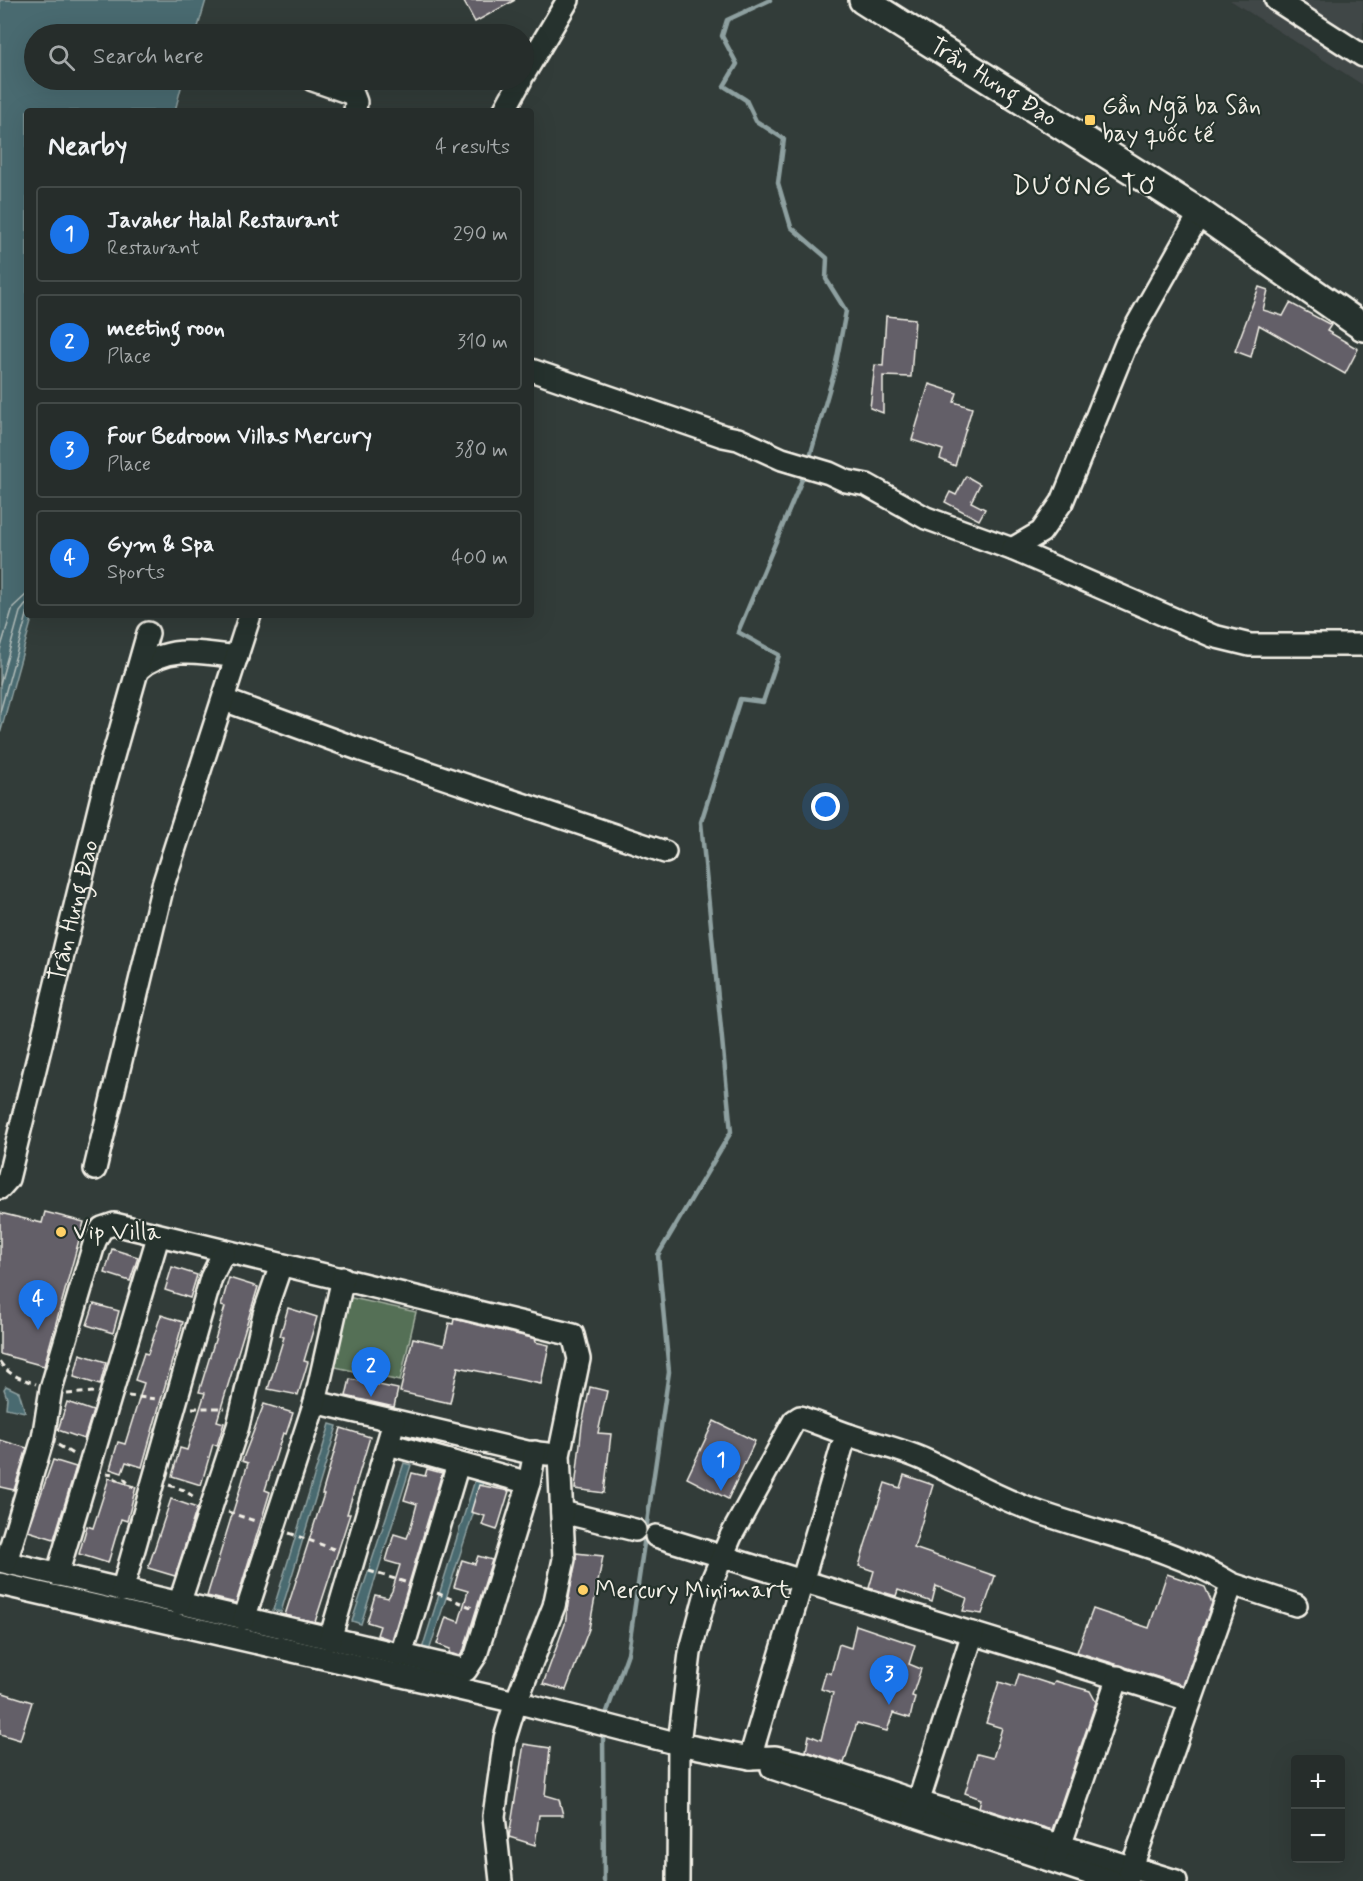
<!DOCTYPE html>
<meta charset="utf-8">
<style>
:root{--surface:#262d2b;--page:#323937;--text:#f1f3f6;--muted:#a4a8a9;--line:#424947;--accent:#1a73e8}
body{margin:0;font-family:Mynerve,sans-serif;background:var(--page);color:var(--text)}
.controls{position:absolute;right:18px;bottom:18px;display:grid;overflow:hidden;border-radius:6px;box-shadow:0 6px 24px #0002}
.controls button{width:54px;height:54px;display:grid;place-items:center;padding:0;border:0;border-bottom:2px solid var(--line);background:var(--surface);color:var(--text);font:30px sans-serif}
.you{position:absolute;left:826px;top:807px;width:21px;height:21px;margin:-15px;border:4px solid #fff;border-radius:50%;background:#1a73e8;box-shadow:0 0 0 9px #1a73e833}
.badge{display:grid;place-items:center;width:39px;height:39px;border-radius:50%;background:var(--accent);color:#fff;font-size:20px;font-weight:700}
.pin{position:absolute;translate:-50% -50px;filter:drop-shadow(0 2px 3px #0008)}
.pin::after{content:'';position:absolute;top:32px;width:21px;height:18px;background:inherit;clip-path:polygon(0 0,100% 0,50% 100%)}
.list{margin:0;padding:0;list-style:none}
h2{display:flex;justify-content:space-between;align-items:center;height:78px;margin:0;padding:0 24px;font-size:26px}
h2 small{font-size:20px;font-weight:400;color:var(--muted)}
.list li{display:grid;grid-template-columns:39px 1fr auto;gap:18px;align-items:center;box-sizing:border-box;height:96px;margin:0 12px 12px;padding:0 12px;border:2px solid var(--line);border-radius:6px}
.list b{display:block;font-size:22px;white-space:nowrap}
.list p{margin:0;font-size:20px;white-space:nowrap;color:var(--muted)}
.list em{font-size:20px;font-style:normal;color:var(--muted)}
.icon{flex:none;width:33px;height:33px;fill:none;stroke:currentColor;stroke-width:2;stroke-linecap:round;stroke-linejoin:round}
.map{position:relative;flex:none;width:1363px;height:1881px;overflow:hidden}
.search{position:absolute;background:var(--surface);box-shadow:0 6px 24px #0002;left:24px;top:24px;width:510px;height:66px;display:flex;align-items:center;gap:15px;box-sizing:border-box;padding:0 21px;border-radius:33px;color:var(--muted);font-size:22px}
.panel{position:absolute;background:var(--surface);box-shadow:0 6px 24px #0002;left:24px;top:108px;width:510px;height:510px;border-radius:6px}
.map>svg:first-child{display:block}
.built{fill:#414647}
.green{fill:#557057;stroke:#a4b0a0;stroke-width:1.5}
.water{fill:#4a6a70;stroke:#8ea0a0;stroke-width:1.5}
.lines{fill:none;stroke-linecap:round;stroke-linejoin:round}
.shore{stroke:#b0bbb8;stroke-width:1.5}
.stream{stroke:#8ea0a0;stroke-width:4.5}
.building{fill:#635e68;stroke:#f4f1e8;stroke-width:1.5}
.minor-casing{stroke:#f4f1e8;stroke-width:26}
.major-casing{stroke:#f4f1e8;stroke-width:32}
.path{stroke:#f4f1e8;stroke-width:3;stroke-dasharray:6 4.5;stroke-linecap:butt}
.minor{stroke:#26332d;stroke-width:21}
.major{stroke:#26332d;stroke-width:27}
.poi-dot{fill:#ffd166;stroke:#26332d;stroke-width:2}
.labels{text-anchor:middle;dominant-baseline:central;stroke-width:4.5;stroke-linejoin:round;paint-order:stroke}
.street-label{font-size:24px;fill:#f4f1e8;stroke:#26332d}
.poi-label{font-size:24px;fill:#f4f1e8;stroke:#26332d;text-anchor:start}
.quarter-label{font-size:27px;letter-spacing:1.5px;fill:#f4f1e8;stroke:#26332d}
</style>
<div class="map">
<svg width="1363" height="1881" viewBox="0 0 1363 1881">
<rect width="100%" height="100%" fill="#323c39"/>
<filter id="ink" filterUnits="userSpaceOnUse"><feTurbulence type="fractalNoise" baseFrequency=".0167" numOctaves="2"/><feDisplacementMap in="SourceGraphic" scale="12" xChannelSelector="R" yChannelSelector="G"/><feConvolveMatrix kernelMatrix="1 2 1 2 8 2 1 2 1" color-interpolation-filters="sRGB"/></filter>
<g filter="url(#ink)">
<path class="built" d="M1230,0H1363V85Z"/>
<path class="green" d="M343,1296L416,1312L400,1381L326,1365Z"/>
<g class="water">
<path d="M0,0H206L196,34H34V80H183L175,111H27V615H33L0,734Z"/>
<path d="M6,1386L19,1392L25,1412L6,1408L7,1398L4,1389Z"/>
<path d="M330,1424L337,1426L281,1612L273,1610Z"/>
<path d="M404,1463L411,1465L361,1624L352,1621Z"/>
<path d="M475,1480L483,1483L429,1651L422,1649Z"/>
</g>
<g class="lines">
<g class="shore">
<path d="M0,650L13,607L27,594"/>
<path d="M0,684L20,612L27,603"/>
<path d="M0,712L27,615"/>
</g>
<g class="stream">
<path d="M770,0L727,20L722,36L737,64L724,86L746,100L756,121L784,139L778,183L791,227L827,258L826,279L846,311L834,373L809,460"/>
<path d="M604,1720L628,1653L669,1372L658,1255L731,1132L701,822L740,699L763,702L779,655L738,632L806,470"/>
<path d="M603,1731L604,1881"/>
</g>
</g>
<g class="building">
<path d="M463,0H515L475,22Z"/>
<path d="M1259,287L1268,290L1263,310L1283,316L1290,303L1331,325L1327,331L1358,349L1345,374L1259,325L1251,357L1235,351Z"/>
<path d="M886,316L915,319L911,377L883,376V413L870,408L875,365L883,366Z"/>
<path d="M929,384L957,393L954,402L972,408L955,466L940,459L943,450L912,440Z"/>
<path d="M966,476L980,484L971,502L985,509L979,520L945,502L950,492L956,495Z"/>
<path d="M45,1212L84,1222L44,1366L0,1354V1213L42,1223Z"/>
<path d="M112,1249L138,1257L130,1281L105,1273Z"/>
<path d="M172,1267L197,1275L190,1298L165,1290Z"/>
<path d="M229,1278L258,1287L217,1421L224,1423L217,1446L213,1444L201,1485L172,1476L180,1448L187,1450L205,1393L199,1392L225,1307L221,1306Z"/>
<path d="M94,1304L119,1311L113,1333L87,1325Z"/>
<path d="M288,1308L317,1317L304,1361L308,1362L298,1395L268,1389L284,1337L280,1336Z"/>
<path d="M161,1315L183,1322L142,1467L126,1462L122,1473L110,1469L118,1442L125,1444L144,1383L135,1380L144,1353L148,1354Z"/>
<path d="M454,1319L536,1339L535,1342L549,1345L541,1384L458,1367L450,1403L400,1392L413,1338L444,1345L449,1323L453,1324Z"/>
<path d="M80,1354L106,1362L100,1385L74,1377Z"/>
<path d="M350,1379L398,1389L394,1407L346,1396Z"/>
<path d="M590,1387L607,1391L598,1433L611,1434L604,1493L575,1489L582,1425Z"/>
<path d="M67,1402L93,1411L84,1439L58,1430Z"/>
<path d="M264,1404L293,1413L286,1434L283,1433L265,1490L270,1492L236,1603L207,1596L248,1463L242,1461Z"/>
<path d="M714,1421L755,1441L728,1499L687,1478Z"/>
<path d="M341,1428L370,1437L347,1514H350L315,1622L285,1615L324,1494H322Z"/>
<path d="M0,1440L27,1448L14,1490L0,1487Z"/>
<path d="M53,1460L76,1467L54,1539L28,1531Z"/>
<path d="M427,1469L442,1473L392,1640L377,1635L380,1626L367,1622L375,1595L388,1598L392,1591L400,1565L386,1561L394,1534L407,1538L410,1530L417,1504L404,1500L412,1473L425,1476Z"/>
<path d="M904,1475L933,1485L914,1548L995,1576L982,1614L963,1611L967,1598L936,1586L932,1602L898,1590L896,1596L869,1588L874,1571L859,1566L865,1545L885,1483L900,1488Z"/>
<path d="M109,1478L136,1487L127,1521L121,1519L108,1563L79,1554L87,1526L93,1528Z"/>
<path d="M479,1485L509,1491L497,1530L482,1525L485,1516L471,1512Z"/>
<path d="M171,1499L197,1508L175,1576L148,1568Z"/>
<path d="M576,1553L603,1556L589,1629L566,1690L543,1684L565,1624Z"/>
<path d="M478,1556L492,1560L464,1649L460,1656L449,1653L450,1649L437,1644L446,1617L459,1622L468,1591L454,1587L462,1560L475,1564Z"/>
<path d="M1167,1574L1205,1587L1212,1603L1183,1685L1077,1652L1093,1609L1149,1628Z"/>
<path d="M856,1625L915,1645L909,1664L921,1669L912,1696L915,1697L910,1718L893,1713L887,1731L857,1723L844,1763L806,1751L809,1735L821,1740L833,1693L821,1689L826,1672L831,1674L839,1644L851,1648Z"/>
<path d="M1019,1674L1053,1685L1055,1681L1090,1691L1096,1702L1052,1830L979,1807L981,1799L965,1793L977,1754L993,1758L1002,1728L986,1723L999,1682L1015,1687Z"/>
<path d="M0,1692L32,1702L20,1740L0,1734Z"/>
<path d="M524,1744L550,1748L545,1795L559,1799L563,1815H539L535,1845L509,1837Z"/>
</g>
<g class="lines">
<g class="minor-casing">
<g id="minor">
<path d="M1276,0L1363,56"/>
<path d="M524,74L568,0"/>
<path d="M313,80L353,94L356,102L355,111"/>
<path d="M504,111L521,80"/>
<path d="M531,370L723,436L738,439L782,459L829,473L846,481L867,485L926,518L1012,549L1213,636L1250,645H1363"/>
<path d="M1012,549L1041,532L1062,502L1126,344L1200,213"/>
<path d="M138,670C167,644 201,652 237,657"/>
<path d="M224,700L361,750L665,852"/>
<path d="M95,1169L163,885L250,615"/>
<path id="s1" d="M0,1188L8,1179L104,788L148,633"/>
<path d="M315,1402L527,1452L548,1454"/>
<path d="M388,1444L529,1483"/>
<path d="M562,1512L635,1530"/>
<path d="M656,1536L1189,1700"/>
<path d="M0,1561L466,1670L476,1655L529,1483L535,1452"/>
<path d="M6,1562L43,1438L51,1389L95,1241L102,1228L114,1224L573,1335L579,1359L559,1455L564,1559L554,1606L516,1702L505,1738L494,1816L501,1881"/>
<path d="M57,1575L158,1237"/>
<path d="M0,1584L516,1702L679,1744L750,1758L775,1757L806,1764L919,1802L1176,1881"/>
<path d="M1232,1584L1296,1605"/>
<path d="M122,1591L211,1278L224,1252"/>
<path d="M179,1604L238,1426L264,1314L281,1265"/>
<path d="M244,1619L315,1402L343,1278"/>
<path d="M330,1639L394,1422"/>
<path d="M401,1655L458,1464"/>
<path d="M750,1758L842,1447L849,1435C875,1444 902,1449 927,1461C964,1478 997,1498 1035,1511C1102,1535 1171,1547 1232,1584L1127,1881"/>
<path d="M772,1768L1112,1881"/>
<path d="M914,1815L973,1633"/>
<path d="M1056,1858L1118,1677"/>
<path d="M678,1881L679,1744L690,1653L705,1597L731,1536L794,1421L800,1417L849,1435"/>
</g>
</g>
<g class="major-casing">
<g id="major">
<path id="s2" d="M863,0L1200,213L1363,327"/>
</g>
</g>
<g class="path">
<path d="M0,1362C9,1376 21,1378 36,1384"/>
<path d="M67,1394L93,1392"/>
<path d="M128,1396L157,1399"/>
<path d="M192,1408H225"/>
<path d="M58,1445L76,1456"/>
<path d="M106,1473L113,1474L116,1480L124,1479L132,1487L134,1486"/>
<path d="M169,1485L184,1490L195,1498"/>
<path d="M228,1512L258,1522"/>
<path d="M289,1533L339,1551"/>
<path d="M369,1571L405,1582"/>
<path d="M437,1593L473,1608"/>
</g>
<use href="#minor" class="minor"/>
<use href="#major" class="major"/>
</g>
</g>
<g class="poi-dot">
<rect x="1084" y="114" width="12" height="12" rx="3"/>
<circle cx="61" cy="1232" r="6"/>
<circle cx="583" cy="1590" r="6"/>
</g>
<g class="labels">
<g class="street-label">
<text stroke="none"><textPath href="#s2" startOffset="154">Trần Hưng Đạo</textPath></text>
<text stroke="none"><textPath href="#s1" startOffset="288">Trần Hưng Đạo</textPath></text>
</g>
<g class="poi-label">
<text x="1102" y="106">Gần Ngã ba Sân<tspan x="1102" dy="28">bay quốc tế</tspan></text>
<text x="73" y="1232">Vip Villa</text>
<text x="595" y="1590">Mercury Minimart</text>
</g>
<g class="quarter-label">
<text x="1085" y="186">DƯƠNG TƠ</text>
</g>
</g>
</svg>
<div class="controls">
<button>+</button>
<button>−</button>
</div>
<div class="you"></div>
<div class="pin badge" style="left:721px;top:1491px">1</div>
<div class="pin badge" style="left:371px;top:1397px">2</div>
<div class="pin badge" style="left:889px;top:1705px">3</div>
<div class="pin badge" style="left:38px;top:1330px">4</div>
<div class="search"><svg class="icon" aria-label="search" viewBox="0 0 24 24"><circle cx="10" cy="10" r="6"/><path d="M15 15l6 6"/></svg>Search here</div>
<section class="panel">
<h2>Nearby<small>4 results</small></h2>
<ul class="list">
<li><span class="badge">1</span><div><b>Javaher Halal Restaurant</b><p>Restaurant</p></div><em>290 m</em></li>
<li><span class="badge">2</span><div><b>meeting roon</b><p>Place</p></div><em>310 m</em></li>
<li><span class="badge">3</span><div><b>Four Bedroom Villas Mercury</b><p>Place</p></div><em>380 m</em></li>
<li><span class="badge">4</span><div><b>Gym &amp; Spa</b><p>Sports</p></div><em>400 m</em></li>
</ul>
</section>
</div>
